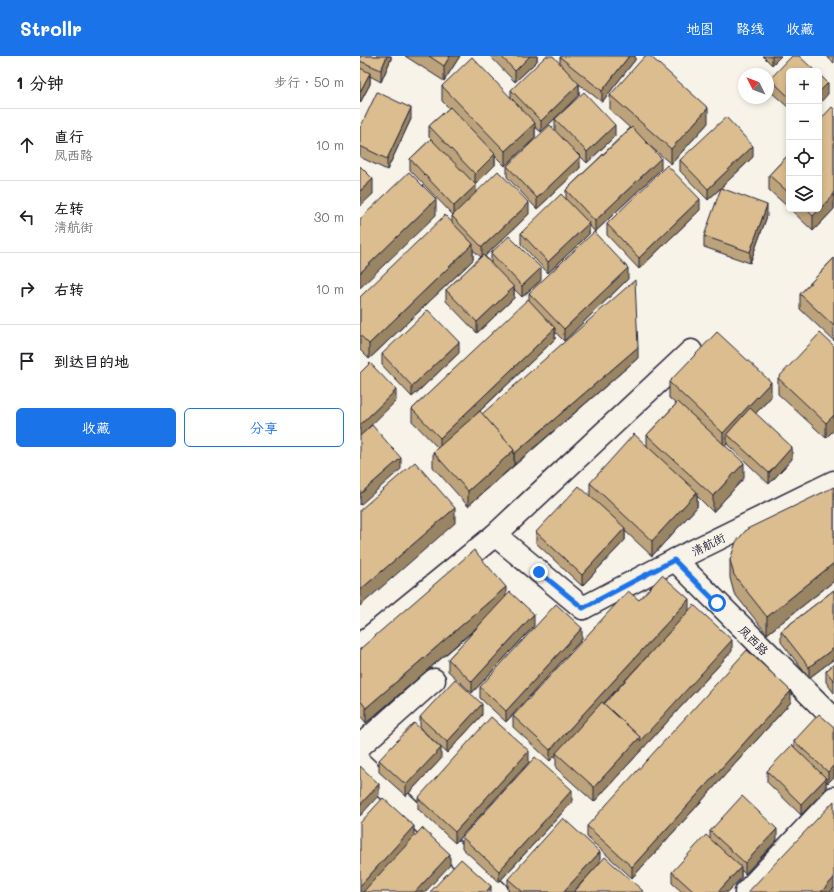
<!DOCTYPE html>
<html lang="zh">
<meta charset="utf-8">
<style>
:root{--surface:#fff;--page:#f2f2f2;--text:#202124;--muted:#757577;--line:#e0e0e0;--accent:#1a73e8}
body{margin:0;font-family:Mali,"LXGW WenKai TC",sans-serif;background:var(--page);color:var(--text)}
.controls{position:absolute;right:12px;top:12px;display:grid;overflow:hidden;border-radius:6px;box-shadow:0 2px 6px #0003}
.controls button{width:36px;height:36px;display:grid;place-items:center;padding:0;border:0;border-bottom:1px solid var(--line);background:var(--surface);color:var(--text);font:20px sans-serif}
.compass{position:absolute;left:378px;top:12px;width:36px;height:36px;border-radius:50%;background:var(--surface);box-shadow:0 2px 6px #0003;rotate:312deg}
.stop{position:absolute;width:12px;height:12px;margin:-9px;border:3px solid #1a73e8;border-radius:50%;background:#fff}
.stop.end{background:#1a73e8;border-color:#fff;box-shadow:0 1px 4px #0008}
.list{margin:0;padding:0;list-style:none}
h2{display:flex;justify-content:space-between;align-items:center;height:52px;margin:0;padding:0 16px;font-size:17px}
h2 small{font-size:13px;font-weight:400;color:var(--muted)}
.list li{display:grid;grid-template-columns:26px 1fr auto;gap:12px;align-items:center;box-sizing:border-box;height:72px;padding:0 16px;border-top:1px solid var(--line)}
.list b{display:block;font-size:15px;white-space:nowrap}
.list p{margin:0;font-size:13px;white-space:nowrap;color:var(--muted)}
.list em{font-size:13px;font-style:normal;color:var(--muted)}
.actions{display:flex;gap:8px;padding:12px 16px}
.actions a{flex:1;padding:9px 0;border:1px solid var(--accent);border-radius:6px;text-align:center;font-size:14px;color:var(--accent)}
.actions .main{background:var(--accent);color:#fff}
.icon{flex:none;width:22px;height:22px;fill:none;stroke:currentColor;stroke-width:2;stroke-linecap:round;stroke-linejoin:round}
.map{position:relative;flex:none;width:474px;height:836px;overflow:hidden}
header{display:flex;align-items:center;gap:24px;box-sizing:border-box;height:56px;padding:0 20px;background:var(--accent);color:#fff}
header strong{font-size:19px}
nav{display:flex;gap:22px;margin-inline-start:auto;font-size:14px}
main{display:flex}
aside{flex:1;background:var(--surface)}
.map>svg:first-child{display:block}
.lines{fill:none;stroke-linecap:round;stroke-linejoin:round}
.street-casing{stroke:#22223b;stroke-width:25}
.secondary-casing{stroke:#22223b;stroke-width:25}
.street{stroke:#f7f3e8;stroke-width:22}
.secondary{stroke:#f7f3e8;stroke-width:22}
.wall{fill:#bca37b;stroke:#22223b;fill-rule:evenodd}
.shaded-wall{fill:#998464;stroke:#22223b}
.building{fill:#dbbd8f;stroke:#22223b}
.route{stroke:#1a73e8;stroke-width:5}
.labels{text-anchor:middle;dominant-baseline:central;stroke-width:4;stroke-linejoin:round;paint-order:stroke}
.street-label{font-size:12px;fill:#22223b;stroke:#f7f3e8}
</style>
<header>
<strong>Strollr</strong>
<nav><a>地图</a><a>路线</a><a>收藏</a></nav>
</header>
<main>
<aside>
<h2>1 分钟<small>步行 · 50 m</small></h2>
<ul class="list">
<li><svg class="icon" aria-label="ahead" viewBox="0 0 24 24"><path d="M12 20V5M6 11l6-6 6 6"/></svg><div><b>直行</b><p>凤西路</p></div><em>10 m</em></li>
<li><svg class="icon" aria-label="left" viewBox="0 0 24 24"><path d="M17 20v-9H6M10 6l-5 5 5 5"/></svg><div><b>左转</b><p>清航街</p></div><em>30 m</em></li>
<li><svg class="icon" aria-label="right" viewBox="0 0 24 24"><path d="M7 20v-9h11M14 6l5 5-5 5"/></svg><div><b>右转</b></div><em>10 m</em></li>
<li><svg class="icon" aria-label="arrive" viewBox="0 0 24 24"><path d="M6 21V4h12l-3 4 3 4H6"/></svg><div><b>到达目的地</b></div></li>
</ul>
<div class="actions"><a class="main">收藏</a><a>分享</a></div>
</aside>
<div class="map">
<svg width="474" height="836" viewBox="0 0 474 836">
<rect width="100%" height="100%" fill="#f7f3e8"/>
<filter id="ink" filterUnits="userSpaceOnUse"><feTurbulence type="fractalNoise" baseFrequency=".025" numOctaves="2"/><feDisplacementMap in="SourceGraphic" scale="8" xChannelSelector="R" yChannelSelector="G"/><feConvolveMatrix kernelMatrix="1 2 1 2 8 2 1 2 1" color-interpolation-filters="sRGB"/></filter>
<g filter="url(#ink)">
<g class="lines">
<g class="street-casing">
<g id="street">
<path d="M135,479L331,295"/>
<path d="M315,504L474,663"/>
<path d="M0,589L135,479L223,552"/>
<path d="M0,690L74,624"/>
<path d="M0,707L137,836"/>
<path d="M386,836L474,742"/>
</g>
</g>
<g class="secondary-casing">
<path id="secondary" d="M223,552L315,504L474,426"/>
</g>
<use href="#street" class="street"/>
<use href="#secondary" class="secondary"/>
</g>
<g class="wall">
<path d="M0,0H31V3L21,26L10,20V28L0,47Z"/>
<path d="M45,0H100L84,25Z"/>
<path d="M130,0H177V5L155,26Z"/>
<path d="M275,0V4L242,46L219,28V39L181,76L175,71V82L145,110L135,100V109L115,128L116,137L169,158L125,200L131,207V197L181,224L162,241L154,233V242L117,277L86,245V234L121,201L113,194V204L9,303L0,294V241L92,166V160L93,159L50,114V103L71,83L69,81V70L89,52L82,45V30L151,41V34L200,8V1Z"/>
<path d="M403,0H421L412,9Z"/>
<path d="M466,0H474V7Z"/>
<path d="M429,15V52L410,35V23Z"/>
<path d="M250,39L348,67L311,108L290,90L301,113L235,176L229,169V178L188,217L161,188V177L206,143V134L270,72L250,54Z"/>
<path d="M474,53V153L453,175L430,153H459Z"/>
<path d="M51,63L27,114L0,101V72Z"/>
<path d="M195,63L255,80L227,107L217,97L220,112L177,153L147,121V110L195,74Z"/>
<path d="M429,98V152L409,134V119Z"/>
<path d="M393,101L348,144L320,115V104Z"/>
<path d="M340,154L279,213L247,179V168Z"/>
<path d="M407,160L390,207L344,191V180Z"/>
<path d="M474,202V285L440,253V238Z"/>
<path d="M268,223L204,285L195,276V283L119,356L122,358L278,302L108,450L73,411V396L78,392L52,365V353L169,244V237Z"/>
<path d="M474,290V374L466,382L418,338V322Z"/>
<path d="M99,297L52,341L22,309V298Z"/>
<path d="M309,326L411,341L395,358L432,403L409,428L367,388L365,389L384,422L353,456L337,440V451L292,500L265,475V484L222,530L176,487V476L230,439V427L287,390V379L316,348L309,342Z"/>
<path d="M474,431V525L407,578L374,537L370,522V504Z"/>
<path d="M474,534V603L449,622L421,586V575Z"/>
<path d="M146,540L174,570L112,637L88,615V603L118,571L6,667L0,659V593Z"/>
<path d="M279,544L329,554L372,595L234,746L196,712V699L190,705L153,671V660ZM287,600L244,648L243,647Z"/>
<path d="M222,583L146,666L120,642V631Z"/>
<path d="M474,608V637L466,626V615Z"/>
<path d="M431,646L272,822L227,781V770Z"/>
<path d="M122,659L87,697L60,672V661Z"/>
<path d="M474,671V721L468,727L466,725V733L441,759L407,726V715L434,691V685Z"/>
<path d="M81,703L46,740L19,716V704Z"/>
<path d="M169,706L95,787L58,753V742Z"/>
<path d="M212,746L139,826L102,792V781Z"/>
<path d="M350,775L417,784L385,818L381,814V822L368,836H322L312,827V816L350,783Z"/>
<path d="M240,807L213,836H150L148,834V823Z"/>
</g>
<g class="shaded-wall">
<path d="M27,0H31V3L21,26V14Z"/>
<path d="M90,0H100L84,25V10Z"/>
<path d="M170,0H177V5L155,26V15Z"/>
<path d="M269,0H275V4L242,46V35Z"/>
<path d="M412,0H421L412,9Z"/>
<path d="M10,17V28L0,47V36Z"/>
<path d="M468,27V38L459,48V36Z"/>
<path d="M219,28V39L181,76V65Z"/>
<path d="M51,52V63L27,114V103Z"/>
<path d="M348,52V67L311,108V93Z"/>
<path d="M175,67V82L145,110V95Z"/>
<path d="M255,69V80L227,107V96Z"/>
<path d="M393,90V101L348,144V133Z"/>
<path d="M135,98V109L115,129V118Z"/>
<path d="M220,101V112L177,153V142Z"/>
<path d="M301,102V113L235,176V165Z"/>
<path d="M13,123V138L0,150V135Z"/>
<path d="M116,129V140L94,161V150Z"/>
<path d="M474,138V153L453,175V160Z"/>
<path d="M76,143V159L0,232V217Z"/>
<path d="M340,143V154L279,213V202Z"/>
<path d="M169,147V158L122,203V191Z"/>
<path d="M407,149V160L390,207V196Z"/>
<path d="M229,167V178L188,217V206Z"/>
<path d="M113,188V204L9,303V288Z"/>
<path d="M181,212V224L162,241V230Z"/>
<path d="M268,212V223L204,285V273Z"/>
<path d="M154,231V242L117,277V266Z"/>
<path d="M195,272V283L80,393V382Z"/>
<path d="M99,286V297L52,341V330Z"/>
<path d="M278,291V302L154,409V398Z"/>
<path d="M411,326V341L372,383L367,378V388L363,392V377Z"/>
<path d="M36,334V345L0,380V369Z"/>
<path d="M474,359V374L466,382V367Z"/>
<path d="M432,391V403L409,428V417Z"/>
<path d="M154,394V409L108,450V435Z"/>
<path d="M41,402V413L0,449V438Z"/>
<path d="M384,407V422L353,456V440Z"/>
<path d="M337,436V451L292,500V485Z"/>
<path d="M95,452V467L0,550V534Z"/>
<path d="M265,472V484L222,530V519Z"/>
<path d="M474,507V525L407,578V561Z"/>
<path d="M146,531V546L6,667V652Z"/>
<path d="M329,543V555L197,698L196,697V699L190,705V694Z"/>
<path d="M174,558V570L112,637V626Z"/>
<path d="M222,572V583L146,666V655Z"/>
<path d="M372,584V595L234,746V731L280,681Z"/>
<path d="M474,592V603L449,622V611Z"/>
<path d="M431,635V646L272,822V811Z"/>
<path d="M122,648V659L87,697V686Z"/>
<path d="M81,692V703L46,740V729Z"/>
<path d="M169,695V706L95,787V776Z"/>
<path d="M474,709V721L468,727V716Z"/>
<path d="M466,722V733L441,759V748Z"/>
<path d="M19,728V739L0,760V749Z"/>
<path d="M212,734V746L139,826V815Z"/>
<path d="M54,770V781L4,836H0V830Z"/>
<path d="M417,773V784L385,818V807Z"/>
<path d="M240,796V807L213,836H203Z"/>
<path d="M90,798V809L65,836H55Z"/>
<path d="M381,811V822L368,836H358Z"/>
<path d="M474,822V833L471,836H461Z"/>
<path d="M131,830V836H126Z"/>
</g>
<g class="building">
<path d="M0,0H27L21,14L0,5Z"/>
<path d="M69,0H90L84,10Z"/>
<path d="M141,0H170L155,15Z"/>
<path d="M186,0H193L219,28L181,65L151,34Z"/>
<path d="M202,0H269L242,35L200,1Z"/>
<path d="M285,0H290L348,52L311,93L250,39Z"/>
<path d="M432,0H439L455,15H429V41L410,23Z"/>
<path d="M112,1L175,67L145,95L82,30Z"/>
<path d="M0,12L10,17L0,36Z"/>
<path d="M459,18L468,27L459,36Z"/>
<path d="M17,36L51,52L27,103L0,90V72Z"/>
<path d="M224,36L255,69L227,96L195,63Z"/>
<path d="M90,51L135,98L115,118L69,70Z"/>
<path d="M472,51L474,53V138L453,160L446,153H459V65Z"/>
<path d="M366,61L393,90L348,133L320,104Z"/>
<path d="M190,69L220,101L177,142L147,110Z"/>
<path d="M272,71L301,102L235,165L206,134Z"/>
<path d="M71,83L116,129L94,150L50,103Z"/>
<path d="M429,98V137L409,119Z"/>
<path d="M307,109L340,143L279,202L247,168Z"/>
<path d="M0,110L13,123L0,135Z"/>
<path d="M138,115L169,147L122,191L92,160Z"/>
<path d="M49,116L76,143L0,217V163Z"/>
<path d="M361,132L407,149L390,196L344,180Z"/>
<path d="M201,138L229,167L188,206L161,177Z"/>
<path d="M85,159L113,188L9,288L0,279V241Z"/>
<path d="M234,176L268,212L204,273L169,237Z"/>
<path d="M149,180L181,212L162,230L131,197Z"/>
<path d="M123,199L154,231L117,266L86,234Z"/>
<path d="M474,202V270L440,238Z"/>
<path d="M275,224L278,291L154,398V394L122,358Z"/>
<path d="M168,243L195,272L80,382L52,353Z"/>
<path d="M68,254L99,286L52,330L22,298Z"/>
<path d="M357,276L411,326L363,377L309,326Z"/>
<path d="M460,277L474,290V359L466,367L418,322Z"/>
<path d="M10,307L36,334L0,369V317Z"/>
<path d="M318,346L384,407L353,440L287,379Z"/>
<path d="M390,352L432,391L409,417L367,378Z"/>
<path d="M120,355L154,394L108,435L73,396Z"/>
<path d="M12,369L41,402L0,438V380Z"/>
<path d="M274,378L337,436L292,485L230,427Z"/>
<path d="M55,406L95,452L0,534V454Z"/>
<path d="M219,430L265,472L222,519L176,476Z"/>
<path d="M474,431V507L407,561L374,519L370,504L376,486L387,473Z"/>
<path d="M114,494L146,531L6,652L0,644V593Z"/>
<path d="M302,519L329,543L190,694L153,660L268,535L279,544Z"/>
<path d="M474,534V592L449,611L421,575Z"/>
<path d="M150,536L174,558L112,626L88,603Z"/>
<path d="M196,548L222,572L146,655L120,631Z"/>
<path d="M334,549L372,584L280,685V681L244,648Z"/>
<path d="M387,594L431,635L272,811L227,770Z"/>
<path d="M474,608V625L466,615Z"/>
<path d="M95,623L122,648L87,686L60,661Z"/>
<path d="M242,646L280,681L234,731L196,697Z"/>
<path d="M459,658L474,671V709L468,716L434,685Z"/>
<path d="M131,661L169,695L95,776L58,742Z"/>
<path d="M54,667L81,692L46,729L19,704Z"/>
<path d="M432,689L466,722L441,748L407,715Z"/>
<path d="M175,701L212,734L139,815L102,781Z"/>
<path d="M0,710L19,728L0,749Z"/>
<path d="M382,740L417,773L385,807L350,775Z"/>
<path d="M23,742L54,770L0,830V767Z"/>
<path d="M474,745V822L461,836H388Z"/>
<path d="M203,762L240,796L203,836H163L148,823Z"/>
<path d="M62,772L90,798L55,836H3Z"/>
<path d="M346,779L381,811L358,836H334L312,816Z"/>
<path d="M245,801L283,835L282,836H214Z"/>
<path d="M101,803L131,830L126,836H70Z"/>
<path d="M474,832V836H470Z"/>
</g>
</g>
<g class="lines" filter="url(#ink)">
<path class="route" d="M179,516L223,552L314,504L357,547"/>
</g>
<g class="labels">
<g class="street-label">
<text transform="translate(348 488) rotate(-26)">清航街</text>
<text transform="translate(394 584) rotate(45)">凤西路</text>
</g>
</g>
</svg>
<div class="controls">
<button>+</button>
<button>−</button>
<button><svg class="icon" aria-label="locate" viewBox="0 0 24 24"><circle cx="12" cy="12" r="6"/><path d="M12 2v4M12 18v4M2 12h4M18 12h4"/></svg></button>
<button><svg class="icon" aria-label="layers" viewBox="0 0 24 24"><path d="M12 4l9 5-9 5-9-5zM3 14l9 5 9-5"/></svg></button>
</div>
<svg class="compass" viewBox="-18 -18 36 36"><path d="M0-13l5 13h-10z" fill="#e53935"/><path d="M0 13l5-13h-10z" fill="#757577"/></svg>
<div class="stop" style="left:357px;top:547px"></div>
<div class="stop end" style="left:179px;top:516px"></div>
</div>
</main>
